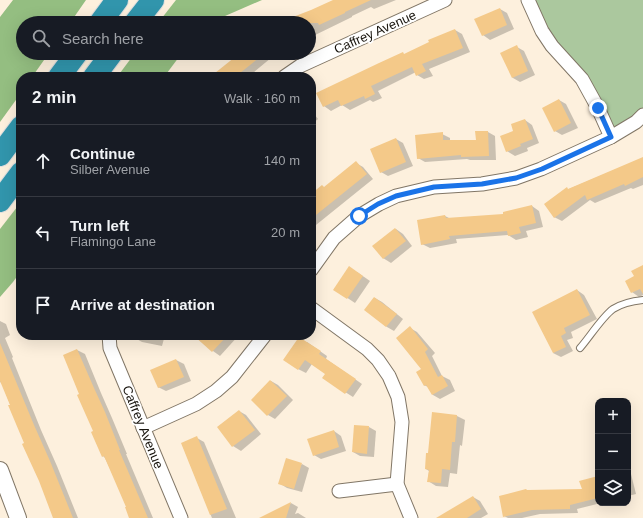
<!DOCTYPE html>
<meta charset="utf-8">
<style>
:root{--surface:#171b24;--page:#242831;--text:#f1f3f6;--muted:#9ea1a6;--line:#363941}
body{margin:0;font-family:Helvetica,sans-serif;background:var(--page);color:var(--text)}
.controls{position:absolute;right:12px;bottom:12px;display:grid;overflow:hidden;border-radius:8px;box-shadow:0 4px 16px #0002}
.controls button{width:36px;height:36px;display:grid;place-items:center;padding:0;border:0;border-bottom:1px solid var(--line);background:var(--surface);color:var(--text);font:20px sans-serif}
.stop{position:absolute;width:12px;height:12px;margin:-9px;border:3px solid #1a73e8;border-radius:50%;background:#fff}
.stop.end{background:#1a73e8;border-color:#fff;box-shadow:0 1px 4px #0008}
.list{margin:0;padding:0;list-style:none}
h2{display:flex;justify-content:space-between;align-items:center;height:52px;margin:0;padding:0 16px;font-size:17px}
h2 small{font-size:13px;font-weight:400;color:var(--muted)}
.list li{display:grid;grid-template-columns:26px 1fr auto;gap:12px;align-items:center;box-sizing:border-box;height:72px;padding:0 16px;border-top:1px solid var(--line)}
.list b{display:block;font-size:15px;white-space:nowrap}
.list p{margin:0;font-size:13px;white-space:nowrap;color:var(--muted)}
.list em{font-size:13px;font-style:normal;color:var(--muted)}
.icon{flex:none;width:22px;height:22px;fill:none;stroke:currentColor;stroke-width:2;stroke-linecap:round;stroke-linejoin:round}
.map{position:relative;flex:none;width:643px;height:518px;overflow:hidden}
.search{position:absolute;background:var(--surface);box-shadow:0 4px 16px #0002;left:16px;top:16px;width:300px;height:44px;display:flex;align-items:center;gap:10px;box-sizing:border-box;padding:0 14px;border-radius:22px;color:var(--muted);font-size:15px}
.panel{position:absolute;background:var(--surface);box-shadow:0 4px 16px #0002;left:16px;top:72px;width:300px;height:268px;border-radius:16px}
.map>svg:first-child{display:block}
.green{fill:#abc89e}
.forest{fill:#94be81}
.shadow{fill:#0003}
.building{fill:#f4c989}
.lines{fill:none;stroke-linecap:round;stroke-linejoin:round}
.service-casing{stroke:#817666;stroke-width:8}
.minor-casing{stroke:#817666;stroke-width:15}
.tertiary-casing{stroke:#817666;stroke-width:18}
.motorway-casing{stroke:#dfdedd;stroke-width:24}
.service{stroke:#fff;stroke-width:6}
.minor{stroke:#fff;stroke-width:13}
.tertiary{stroke:#fff;stroke-width:16}
.motorway{stroke:#3195ac;stroke-width:22}
.route{stroke:#1a73e8;stroke-width:5}
.labels{text-anchor:middle;dominant-baseline:central;stroke-width:3.5;stroke-linejoin:round;paint-order:stroke}
.street-label{font-size:13px;fill:#17130c;stroke:#fff}
</style>
<div class="map">
<svg width="643" height="518" viewBox="0 0 643 518">
<rect width="100%" height="100%" fill="#fdf0dd"/>
<path class="green" d="M528,0H643V115L611,137Z"/>
<g class="forest">
<path d="M13,0H86L70,23H23V53H49L32,77H21V93L0,122V17Z"/>
<path d="M176,0H262L209,23H158Z"/>
<path d="M135,53H182L164,77H117Z"/>
<path d="M21,202V271L13,282L0,297V229Z"/>
</g>
<g class="shadow">
<path d="M335,0H396L374,9L371,7L352,16V17L309,38V23H281L311,11Z"/>
<path d="M500,9L507,13L514,29L490,40L483,35Z"/>
<path d="M455,30L462,34L470,52L429,69L433,76L424,79L417,75L416,72L378,91L382,98L373,102L370,100L350,110L342,105L331,111L324,106L405,55Z"/>
<path d="M517,47L524,51L535,75L520,82L513,78L502,53Z"/>
<path d="M240,53H277L248,77H212L241,54Z"/>
<path d="M559,100L566,104L578,128L562,135L555,131Z"/>
<path d="M311,110L318,119L311,125Z"/>
<path d="M525,120L532,125L539,143L527,148L528,151L515,156L507,151L515,132Z"/>
<path d="M488,132L495,136L496,160H470L467,159L425,162L418,158L442,134L450,138V141H477Z"/>
<path d="M396,139L403,143L413,166L388,176L381,172Z"/>
<path d="M643,158V185L633,189L631,188L595,203L590,200L562,221L554,217L569,189Z"/>
<path d="M356,163L363,167L373,179L311,229V195L325,188Z"/>
<path d="M532,206L539,211L543,227L526,231L528,237L516,240L508,235L456,239L457,243L430,248L422,244L445,216L451,219L504,215Z"/>
<path d="M396,229L403,234L412,246L391,263L383,258Z"/>
<path d="M643,268V295L639,297L632,292L635,277Z"/>
<path d="M357,272L370,281L355,303L334,289Z"/>
<path d="M577,290L584,295L597,319L571,332L573,338L567,340L573,351L561,357L553,353Z"/>
<path d="M375,298L382,302L403,319L394,331L387,327L366,310Z"/>
<path d="M0,321L6,324L10,335L5,338L13,357L12,358L41,430L57,466L78,518H56L25,444L2,383L0,382Z"/>
<path d="M410,328L417,332L435,353L432,356L442,376L450,380L455,391L440,399L433,395L430,388L424,385L423,370Z"/>
<path d="M62,335H84L83,340L67,338Z"/>
<path d="M136,335H165L162,346L142,342L135,338Z"/>
<path d="M202,335H239L220,356L213,351L198,339Z"/>
<path d="M307,342L327,356L326,359L362,384L353,397L323,378L326,373L312,364L306,373L298,369Z"/>
<path d="M77,350L85,354L101,393L112,418L127,454H126L153,518H130L128,507L105,458L103,456L95,432L80,395Z"/>
<path d="M176,360L184,364L191,381L166,391L158,387Z"/>
<path d="M271,381L278,385L293,400L275,419L268,415Z"/>
<path d="M239,411L246,415L261,434L241,451L233,446L218,427Z"/>
<path d="M433,413L457,416L465,420L462,446L460,445L457,474L450,473L448,487L436,486L428,481L429,471L426,469L429,454Z"/>
<path d="M369,427L376,431L374,457L360,456L353,452Z"/>
<path d="M334,431L341,436L346,451L321,459L314,455Z"/>
<path d="M197,438L204,442L236,518H212L182,444Z"/>
<path d="M302,464L309,468L302,492L287,488L279,483Z"/>
<path d="M628,473L631,474L636,494L628,496Z"/>
<path d="M598,477V503H601L577,509L578,513L540,514L522,518H508L504,516L583,490Z"/>
<path d="M473,497L480,501L488,514L481,518H442Z"/>
<path d="M291,503L298,507L295,514L298,513L306,518H271Z"/>
</g>
<g class="building">
<path d="M333,0H371L345,12V13L319,25L318,23H281L280,22L311,10Z"/>
<path d="M500,8L507,25L482,36L474,19Z"/>
<path d="M455,29L463,48L422,64L426,71L416,76L412,67L371,86L375,94L365,99L364,96L341,106L338,100L323,107L316,93L379,63L403,52L404,54L429,42L428,40Z"/>
<path d="M517,45L528,71L512,78L500,53Z"/>
<path d="M240,53H265L235,77H210Z"/>
<path d="M559,99L571,123L554,132L542,108Z"/>
<path d="M525,119L533,139L520,144L521,146L506,152L500,136L513,131L511,124Z"/>
<path d="M475,131H488L489,156L461,157V155L417,159L415,135L443,132V140H476Z"/>
<path d="M396,138L406,162L380,173L370,149Z"/>
<path d="M643,157V177L625,186L624,184L587,200L585,195L554,218L544,204L567,187L568,189Z"/>
<path d="M356,161L367,174L311,219V194L322,185L324,187Z"/>
<path d="M532,205L536,223L519,227L521,233L508,236L507,231L449,236L450,239L421,245L417,220L445,215L446,218L503,214V212Z"/>
<path d="M395,228L406,241L383,259L372,246Z"/>
<path d="M643,265V294L640,289L631,293L625,281L634,276L631,271Z"/>
<path d="M349,266L363,276L347,299L333,290Z"/>
<path d="M577,289L590,315L564,328L566,333L561,336L566,347L553,353L532,312Z"/>
<path d="M374,297L397,314L386,327L364,310Z"/>
<path d="M410,326L428,349L425,352L438,377L442,375L448,386L432,395L426,385L424,386L416,372L421,369L396,338Z"/>
<path d="M193,335H228L212,352Z"/>
<path d="M299,337L321,351L319,354L356,379L345,394L322,378L325,374L305,360L298,370L283,360Z"/>
<path d="M0,343L34,425L50,461L73,518H53L39,481L22,444L24,443L8,405H10L0,381Z"/>
<path d="M77,349L94,388L105,412L120,450H119L148,518H129L125,507H126L104,456L102,457L91,432L93,431L77,395L79,394L63,355Z"/>
<path d="M176,359L184,377L158,388L150,370Z"/>
<path d="M270,380L287,396L267,416L251,400Z"/>
<path d="M239,410L255,430L232,447L217,427Z"/>
<path d="M432,412L457,415L455,442H452L450,470L442,469L441,483L427,482L429,470L425,469L426,453H428Z"/>
<path d="M354,425L369,426L367,454L352,452Z"/>
<path d="M334,430L339,447L313,456L307,439Z"/>
<path d="M197,436L227,509L210,515L181,443Z"/>
<path d="M286,458L302,463L294,489L278,484Z"/>
<path d="M598,476V498L570,505V509L532,510L503,517L499,496L526,489L527,490L582,489L579,481Z"/>
<path d="M473,496L481,509L467,518H436Z"/>
<path d="M291,502L286,518H259Z"/>
</g>
<g class="lines">
<g class="service-casing">
<path id="service" d="M580,348C589,338 602,317 613,309C621,304 633,301 643,300"/>
</g>
<g class="minor-casing">
<g id="minor">
<path d="M528,0L542,31L552,46L582,79L598,108L611,137"/>
<path d="M284,77L300,66L445,0"/>
<path d="M311,270L334,238L359,216L379,204L396,196L434,187L482,184L516,178L541,169L611,137L636,122L643,115"/>
<path d="M311,308L367,349L378,360L389,376L398,397L402,422L397,484L411,518"/>
<path d="M109,335L110,348L181,518"/>
<path d="M143,428L196,404L216,391L232,377L265,335"/>
<path d="M339,491L397,484"/>
</g>
</g>
<g class="tertiary-casing">
<path id="tertiary" d="M0,470L18,518"/>
</g>
<g class="motorway-casing">
<g id="motorway">
<path d="M100,23L117,0"/>
<path d="M135,23L153,0"/>
<path d="M59,77L77,53"/>
<path d="M94,77L112,53"/>
<path d="M0,155L21,127"/>
<path d="M0,201L21,173"/>
</g>
</g>
<use href="#service" class="service"/>
<use href="#minor" class="minor"/>
<use href="#tertiary" class="tertiary"/>
<use href="#motorway" class="motorway"/>
</g>
<g class="lines">
<path class="route" d="M359,216L378,204L396,196L434,187L482,184L516,178L542,169L611,137L598,108"/>
</g>
<g class="labels">
<g class="street-label">
<text transform="translate(375 32) rotate(-24)">Caffrey Avenue</text>
<text transform="translate(143 427) rotate(68)">Caffrey Avenue</text>
</g>
</g>
</svg>
<div class="controls">
<button>+</button>
<button>−</button>
<button><svg class="icon" aria-label="layers" viewBox="0 0 24 24"><path d="M12 4l9 5-9 5-9-5zM3 14l9 5 9-5"/></svg></button>
</div>
<div class="stop" style="left:359px;top:216px"></div>
<div class="stop end" style="left:598px;top:108px"></div>
<div class="search"><svg class="icon" aria-label="search" viewBox="0 0 24 24"><circle cx="10" cy="10" r="6"/><path d="M15 15l6 6"/></svg>Search here</div>
<section class="panel">
<h2>2 min<small>Walk · 160 m</small></h2>
<ul class="list">
<li><svg class="icon" aria-label="ahead" viewBox="0 0 24 24"><path d="M12 20V5M6 11l6-6 6 6"/></svg><div><b>Continue</b><p>Silber Avenue</p></div><em>140 m</em></li>
<li><svg class="icon" aria-label="left" viewBox="0 0 24 24"><path d="M17 20v-9H6M10 6l-5 5 5 5"/></svg><div><b>Turn left</b><p>Flamingo Lane</p></div><em>20 m</em></li>
<li><svg class="icon" aria-label="arrive" viewBox="0 0 24 24"><path d="M6 21V4h12l-3 4 3 4H6"/></svg><div><b>Arrive at destination</b></div></li>
</ul>
</section>
</div>
